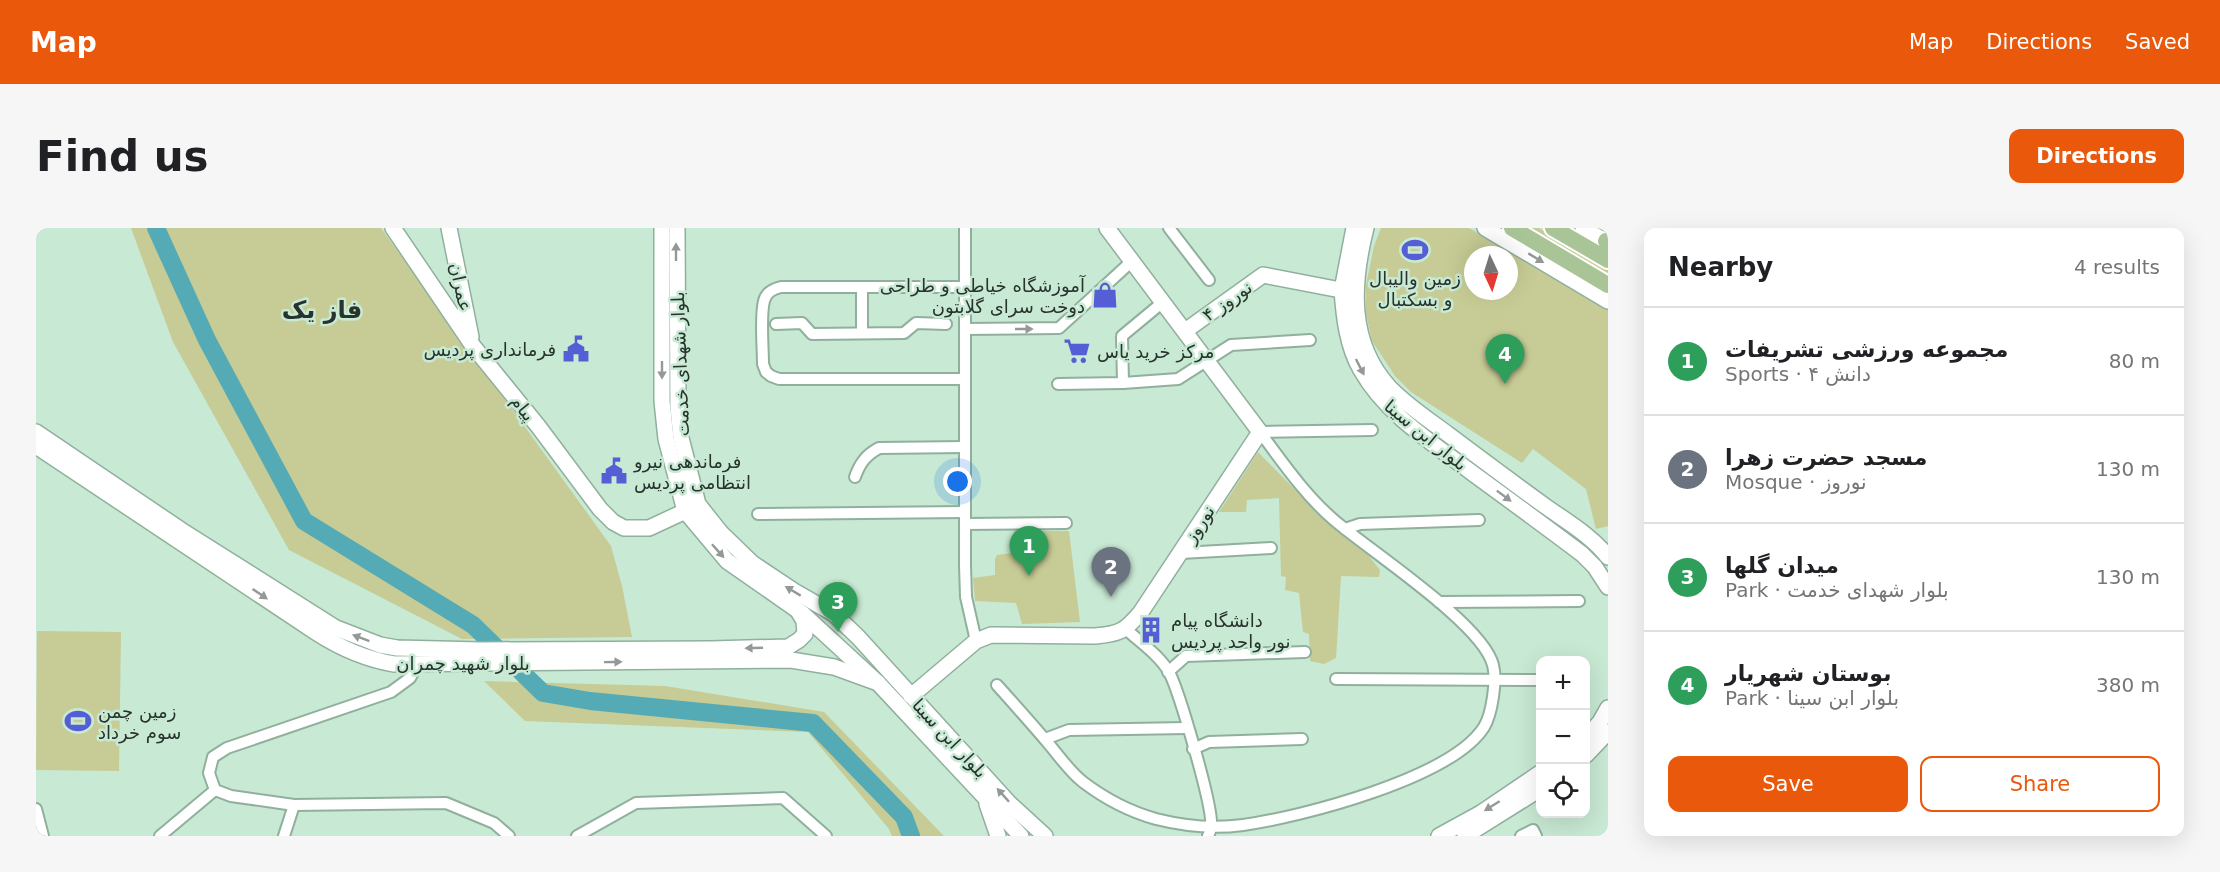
<!DOCTYPE html>
<meta charset="utf-8">
<style>
:root{--surface:#fff;--page:#f6f6f6;--text:#202124;--muted:#757577;--line:#e0e0e0;--accent:#ea580c}
body{margin:0;font-family:"DejaVu Sans","Noto Sans Arabic",sans-serif;background:var(--page);color:var(--text)}
.controls{position:absolute;right:18px;bottom:18px;display:grid;overflow:hidden;border-radius:12px;box-shadow:0 6px 24px #0002}
.controls button{width:54px;height:54px;display:grid;place-items:center;padding:0;border:0;border-bottom:2px solid var(--line);background:var(--surface);color:var(--text);font:30px sans-serif}
.compass{position:absolute;left:1428px;top:18px;width:54px;height:54px;border-radius:50%;background:var(--surface);box-shadow:0 6px 24px #0002;rotate:176deg}
.you{position:absolute;left:922px;top:254px;width:21px;height:21px;margin:-15px;border:4px solid #fff;border-radius:50%;background:#1a73e8;box-shadow:0 0 0 9px #1a73e833}
.badge{display:grid;place-items:center;width:39px;height:39px;border-radius:50%;background:var(--accent);color:#fff;font-size:20px;font-weight:700}
.pin{position:absolute;translate:-50% -50px;filter:drop-shadow(0 2px 3px #0008)}
.pin::after{content:'';position:absolute;top:32px;width:21px;height:18px;background:inherit;clip-path:polygon(0 0,100% 0,50% 100%)}
.list{margin:0;padding:0;list-style:none}
h2{display:flex;justify-content:space-between;align-items:center;height:78px;margin:0;padding:0 24px;font-size:26px}
h2 small{font-size:20px;font-weight:400;color:var(--muted)}
.list li{display:grid;grid-template-columns:39px 1fr auto;gap:18px;align-items:center;box-sizing:border-box;height:108px;padding:0 24px;border-top:2px solid var(--line)}
.list b{display:block;font-size:22px;white-space:nowrap}
.list p{margin:0;font-size:20px;white-space:nowrap;color:var(--muted)}
.list em{font-size:20px;font-style:normal;color:var(--muted)}
.actions{display:flex;gap:12px;padding:18px 24px}
.actions a{flex:1;padding:14px 0;border:2px solid var(--accent);border-radius:12px;text-align:center;font-size:21px;color:var(--accent)}
.actions .main{background:var(--accent);color:#fff}
.icon{flex:none;width:33px;height:33px;fill:none;stroke:currentColor;stroke-width:2;stroke-linecap:round;stroke-linejoin:round}
.map{position:relative;flex:none;width:1572px;height:608px;overflow:hidden;border-radius:12px}
header{display:flex;align-items:center;gap:36px;box-sizing:border-box;height:84px;padding:0 30px;background:var(--accent);color:#fff}
header strong{font-size:28px}
nav{display:flex;gap:33px;margin-inline-start:auto;font-size:21px}
.intro{display:flex;align-items:center;justify-content:space-between;box-sizing:border-box;height:144px;padding:0 36px}
h1{margin:0;font-size:42px}
.button{padding:15px 27px;border-radius:12px;background:var(--accent);color:#fff;font-size:21px;font-weight:700}
main{display:flex;gap:36px;padding:0 36px}
aside{flex:1;background:var(--surface);border-radius:12px;box-shadow:0 6px 24px #0002}
.map>svg:first-child{display:block}
.green{fill:#c7cb95;fill-rule:evenodd}
.lines{fill:none;stroke-linecap:round;stroke-linejoin:round}
.river{stroke:#55abb5;stroke-width:18}
.street-casing{stroke:#90b09d;stroke-width:14}
.secondary-casing{stroke:#90b09d;stroke-width:18}
.primary-casing{stroke:#fff;stroke-width:20}
.street{stroke:#fff;stroke-width:10}
.secondary{stroke:#fff;stroke-width:15}
.primary{stroke:#a9c598;stroke-width:16}
.oneway{fill:#939996}
.labels{text-anchor:middle;dominant-baseline:central;stroke-width:5;stroke-linejoin:round;paint-order:stroke}
.poi-label{font-size:18px;fill:#27332c;stroke:#c8e9d4;text-anchor:start}
.street-label{font-size:18px;fill:#27332c;stroke:#c8e9d4}
.district-label{font-size:24px;font-weight:bold;fill:#27332c;stroke:#c8e9d4}
</style>
<header>
<strong>Map</strong>
<nav><a>Map</a><a>Directions</a><a>Saved</a></nav>
</header>
<div class="intro"><h1>Find us</h1><a class="button">Directions</a></div>
<main>
<div class="map">
<svg width="1572" height="608" viewBox="0 0 1572 608">
<rect width="100%" height="100%" fill="#c8e9d4"/>
<g class="green">
<path d="M95,0H345L575,318L586,358L596,409L426,411L253,322L137,114Z"/>
<path d="M1345,0H1433L1572,82V298L1560,301L1550,261L1497,221L1486,235L1375,164L1359,148L1336,113L1330,86V57L1338,18ZM1437,27H1473V63H1437Z"/>
<path d="M1485,0H1503L1572,41V50Z"/>
<path d="M1222,224L1295,298L1332,327L1344,342L1343,349L1305,348L1300,430L1288,436L1274,433L1273,406L1267,404L1263,365L1249,362L1250,349L1245,348L1243,270L1211,272L1210,284H1183Z"/>
<path d="M978,303H1033L1044,394L986,396L980,375L939,373L937,350L959,347V331L961,327L976,325Z"/>
<path d="M1,403L85,404L83,543L0,542Z"/>
<path d="M448,453L629,458L788,484L908,608H856L853,601L772,504L489,493Z"/>
</g>
<g class="lines">
<path class="river" d="M120,0L171,112L268,293L437,397L507,465L554,473L777,495L868,589L875,608"/>
<g class="street-casing">
<g id="street">
<path d="M929,0V337L930,369L940,413"/>
<path d="M1133,0L1173,52"/>
<path d="M929,59H745C737,61 730,64 728,73C724,88 727,120 727,136L730,144L735,148L743,151H929"/>
<path d="M740,96L766,95L776,106L868,105L880,95L910,96"/>
<path d="M929,101L1023,100L1096,33"/>
<path d="M826,105V59"/>
<path d="M1087,155L1142,151L1195,117L1274,112"/>
<path d="M1022,156L1087,155L1086,108L1127,74"/>
<path d="M1224,204L1336,202"/>
<path d="M819,249C824,235 830,227 843,220L929,219"/>
<path d="M722,286L929,284"/>
<path d="M929,296L1030,295"/>
<path d="M1309,301L1324,296L1443,292"/>
<path d="M1145,325L1235,320"/>
<path d="M1403,374L1543,373"/>
<path d="M1091,402C1105,415 1123,427 1133,444C1143,463 1178,581 1175,599C1175,603 1173,605 1172,608"/>
<path d="M382,436L374,450L355,464L191,520L177,529L173,545L179,562L195,568L258,577L410,575L458,595L473,608"/>
<path d="M1132,444L1150,428L1269,424"/>
<path d="M1300,451L1504,452"/>
<path d="M961,457C978,476 995,495 1012,515C1023,528 1034,544 1047,554C1068,570 1095,584 1120,591C1148,598 1178,601 1207,597C1265,589 1416,550 1448,499C1456,486 1461,452 1457,437C1447,396 1334,323 1298,292C1269,267 1247,235 1224,204"/>
<path d="M1009,511L1033,502L1151,500"/>
<path d="M1157,521L1173,514L1266,511"/>
<path d="M0,581L7,608"/>
<path d="M124,608L179,562"/>
<path d="M248,608L258,577"/>
<path d="M541,608L600,575L747,570L790,608"/>
<path d="M1485,608L1497,602L1500,608"/>
</g>
</g>
<g class="secondary-casing">
<g id="secondary">
<path d="M357,0L437,118L502,198L564,281L577,294L588,300H613L656,280"/>
<path d="M413,0L435,109"/>
<path d="M626,0V173L630,211L649,283L691,333L767,386L842,455L985,608"/>
<path d="M641,0L642,179L645,210L662,276L685,305L716,335L758,363L798,386L822,409L974,576L1009,608"/>
<path d="M1318,0L1306,62C1308,89 1311,118 1325,142C1350,186 1395,214 1435,244C1472,271 1509,298 1546,326L1559,339L1572,359"/>
<path d="M1330,0C1316,55 1312,114 1353,159C1370,177 1393,192 1413,207C1445,231 1477,255 1509,278C1530,293 1556,308 1572,329"/>
<path d="M1449,0L1572,73"/>
<path d="M1547,0L1572,15"/>
<path d="M1149,103L1227,47L1315,64"/>
<path d="M0,204L145,302L300,400L344,417L361,420L445,422L675,421L752,419L763,412L769,406L768,393L762,383"/>
<path d="M0,218L281,405C306,421 329,431 358,436L755,432L798,439L842,455"/>
<path d="M875,468L940,413L955,407L1059,408C1084,406 1089,403 1105,384L1224,204L1071,0"/>
<path d="M1550,510L1564,494L1572,480"/>
<path d="M1550,527L1572,504"/>
<path d="M951,576L962,608"/>
<path d="M1403,608L1445,585L1504,545"/>
<path d="M1429,608L1504,561"/>
</g>
</g>
<g class="primary-casing">
<g id="primary">
<path d="M1476,0L1572,57"/>
<path d="M1517,0L1572,32"/>
<path d="M1570,13L1572,16"/>
</g>
</g>
<use href="#street" class="street"/>
<use href="#secondary" class="secondary"/>
<use href="#primary" class="primary"/>
</g>
<defs><path id="oneway-solid" d="M-6-.8H1V-3.2L6.5 0L1 3.2V.8H-6Z" transform="scale(1.5)"/></defs>
<g class="oneway">
<use href="#oneway-solid" transform="translate(640 24) rotate(-90)"/>
<use href="#oneway-solid" transform="translate(1500 30) rotate(31)"/>
<use href="#oneway-solid" transform="translate(988 101)"/>
<use href="#oneway-solid" transform="translate(1324 139) rotate(63)"/>
<use href="#oneway-solid" transform="translate(626 142) rotate(90)"/>
<use href="#oneway-solid" transform="translate(1468 268) rotate(37)"/>
<use href="#oneway-solid" transform="translate(682 323) rotate(48)"/>
<use href="#oneway-solid" transform="translate(757 363) rotate(-149)"/>
<use href="#oneway-solid" transform="translate(224 366) rotate(34)"/>
<use href="#oneway-solid" transform="translate(325 410) rotate(-159)"/>
<use href="#oneway-solid" transform="translate(718 420) rotate(178)"/>
<use href="#oneway-solid" transform="translate(577 434) rotate(-1)"/>
<use href="#oneway-solid" transform="translate(967 567) rotate(-132)"/>
<use href="#oneway-solid" transform="translate(1456 578) rotate(148)"/>
</g>
<defs>
<g id="stadium-bare" transform="scale(2.07)"><path d="M0-5a6.5 5 0 1 0 0 10a6.5 5 0 1 0 0-10ZM-3.5-1.8h7v3.6h-7Z" fill="#555ed4" stroke="#c8e9d4" stroke-width="2.5" paint-order="stroke"/></g>
<g id="shop-bare" transform="scale(2.07)"><path d="M-5-2.5h2.3a2.7 3.5 0 0 1 5.4 0H5L5.5 6h-11ZM-1.5-2.5h3a1.5 2.3 0 0 0-3 0Z" fill="#555ed4" stroke="#c8e9d4" stroke-width="2.5" paint-order="stroke"/></g>
<g id="civic-bare" transform="scale(2.07)"><path d="M-.6-6.5H3V-4.5H.6V-3L4-1V1h2V6H-6V1h2V-1L-.6-3ZM-1.2 2.5V6h2.4V2.5Z" fill="#555ed4" stroke="#c8e9d4" stroke-width="2.5" paint-order="stroke"/></g>
<g id="supermarket-bare" transform="scale(2.07)"><path d="M-6-5.5h2.5l.6 2H6L4.5 2H-2.5L-4.4-4H-6ZM-1.5 3.2a1.3 1.3 0 1 0 .1 0ZM3 3.2a1.3 1.3 0 1 0 .1 0Z" fill="#555ed4" stroke="#c8e9d4" stroke-width="2.5" paint-order="stroke"/></g>
<g id="building-bare" transform="scale(2.07)"><path d="M-4-6H4V6H1V3H-1V6H-4ZM-2.5-4.3h1.7v1.8h-1.7ZM.8-4.3h1.7v1.8H.8ZM-2.5-1h1.7V.8h-1.7ZM.8-1h1.7V.8H.8Z" fill="#555ed4" stroke="#c8e9d4" stroke-width="2.5" paint-order="stroke"/></g>
</defs>
<g fill-rule="evenodd">
<use href="#stadium-bare" x="1379" y="22"/>
<use href="#shop-bare" x="1069" y="67"/>
<use href="#civic-bare" x="540" y="121"/>
<use href="#supermarket-bare" x="1041" y="123"/>
<use href="#civic-bare" x="578" y="243"/>
<use href="#building-bare" x="1115" y="402"/>
<use href="#stadium-bare" x="42" y="493"/>
</g>
<g class="labels">
<g class="poi-label">
<text x="1379" y="50" text-anchor="middle">زمین والیبال<tspan x="1379" dy="21">و بسکتبال</tspan></text>
<text x="1049" y="57" text-anchor="end">آموزشگاه خیاطی و طراحی<tspan x="1049" dy="21">دوخت سرای گلابتون</tspan></text>
<text x="520" y="121" text-anchor="end">فرمانداری پردیس</text>
<text x="1061" y="123">مرکز خرید یاس</text>
<text x="598" y="233">فرماندهی نیرو<tspan x="598" dy="21">انتظامی پردیس</tspan></text>
<text x="1135" y="392">دانشگاه پیام<tspan x="1135" dy="21">نور واحد پردیس</tspan></text>
<text x="62" y="483">زمین چمن<tspan x="62" dy="21">سوم خرداد</tspan></text>
</g>
<g class="street-label">
<text transform="translate(425 59) rotate(78)">عمران</text>
<text transform="translate(1191 73) rotate(-35)">نوروز ۴</text>
<text transform="translate(644 136) rotate(-92)">بلوار شهدای خدمت</text>
<text transform="translate(487 180) rotate(51)">پیام</text>
<text transform="translate(1390 207) rotate(39)">بلوار ابن سینا</text>
<text transform="translate(1163 296) rotate(-57)">نوروز</text>
<text x="427" y="435">بلوار شهید چمران</text>
<text transform="translate(914 510) rotate(47)">بلوار ابن سینا</text>
</g>
<g class="district-label">
<text x="286" y="82">فاز یک</text>
</g>
</g>
</svg>
<div class="controls">
<button>+</button>
<button>−</button>
<button><svg class="icon" aria-label="locate" viewBox="0 0 24 24"><circle cx="12" cy="12" r="6"/><path d="M12 2v4M12 18v4M2 12h4M18 12h4"/></svg></button>
</div>
<svg class="compass" viewBox="-18 -18 36 36"><path d="M0-13l5 13h-10z" fill="#e53935"/><path d="M0 13l5-13h-10z" fill="#757577"/></svg>
<div class="you"></div>
<div class="pin badge" style="left:993px;top:348px;background:#2e9e5b">1</div>
<div class="pin badge" style="left:1075px;top:369px;background:#6b7280">2</div>
<div class="pin badge" style="left:802px;top:404px;background:#2e9e5b">3</div>
<div class="pin badge" style="left:1469px;top:156px;background:#2e9e5b">4</div>
</div>
<aside>
<h2>Nearby<small>4 results</small></h2>
<ul class="list">
<li><span class="badge" style="background:#2e9e5b">1</span><div><b>مجموعه ورزشی تشریفات</b><p>Sports · دانش ۴</p></div><em>80 m</em></li>
<li><span class="badge" style="background:#6b7280">2</span><div><b>مسجد حضرت زهرا</b><p>Mosque · نوروز</p></div><em>130 m</em></li>
<li><span class="badge" style="background:#2e9e5b">3</span><div><b>میدان گلها</b><p>Park · بلوار شهدای خدمت</p></div><em>130 m</em></li>
<li><span class="badge" style="background:#2e9e5b">4</span><div><b>بوستان شهریار</b><p>Park · بلوار ابن سینا</p></div><em>380 m</em></li>
</ul>
<div class="actions"><a class="main">Save</a><a>Share</a></div>
</aside>
</main>
